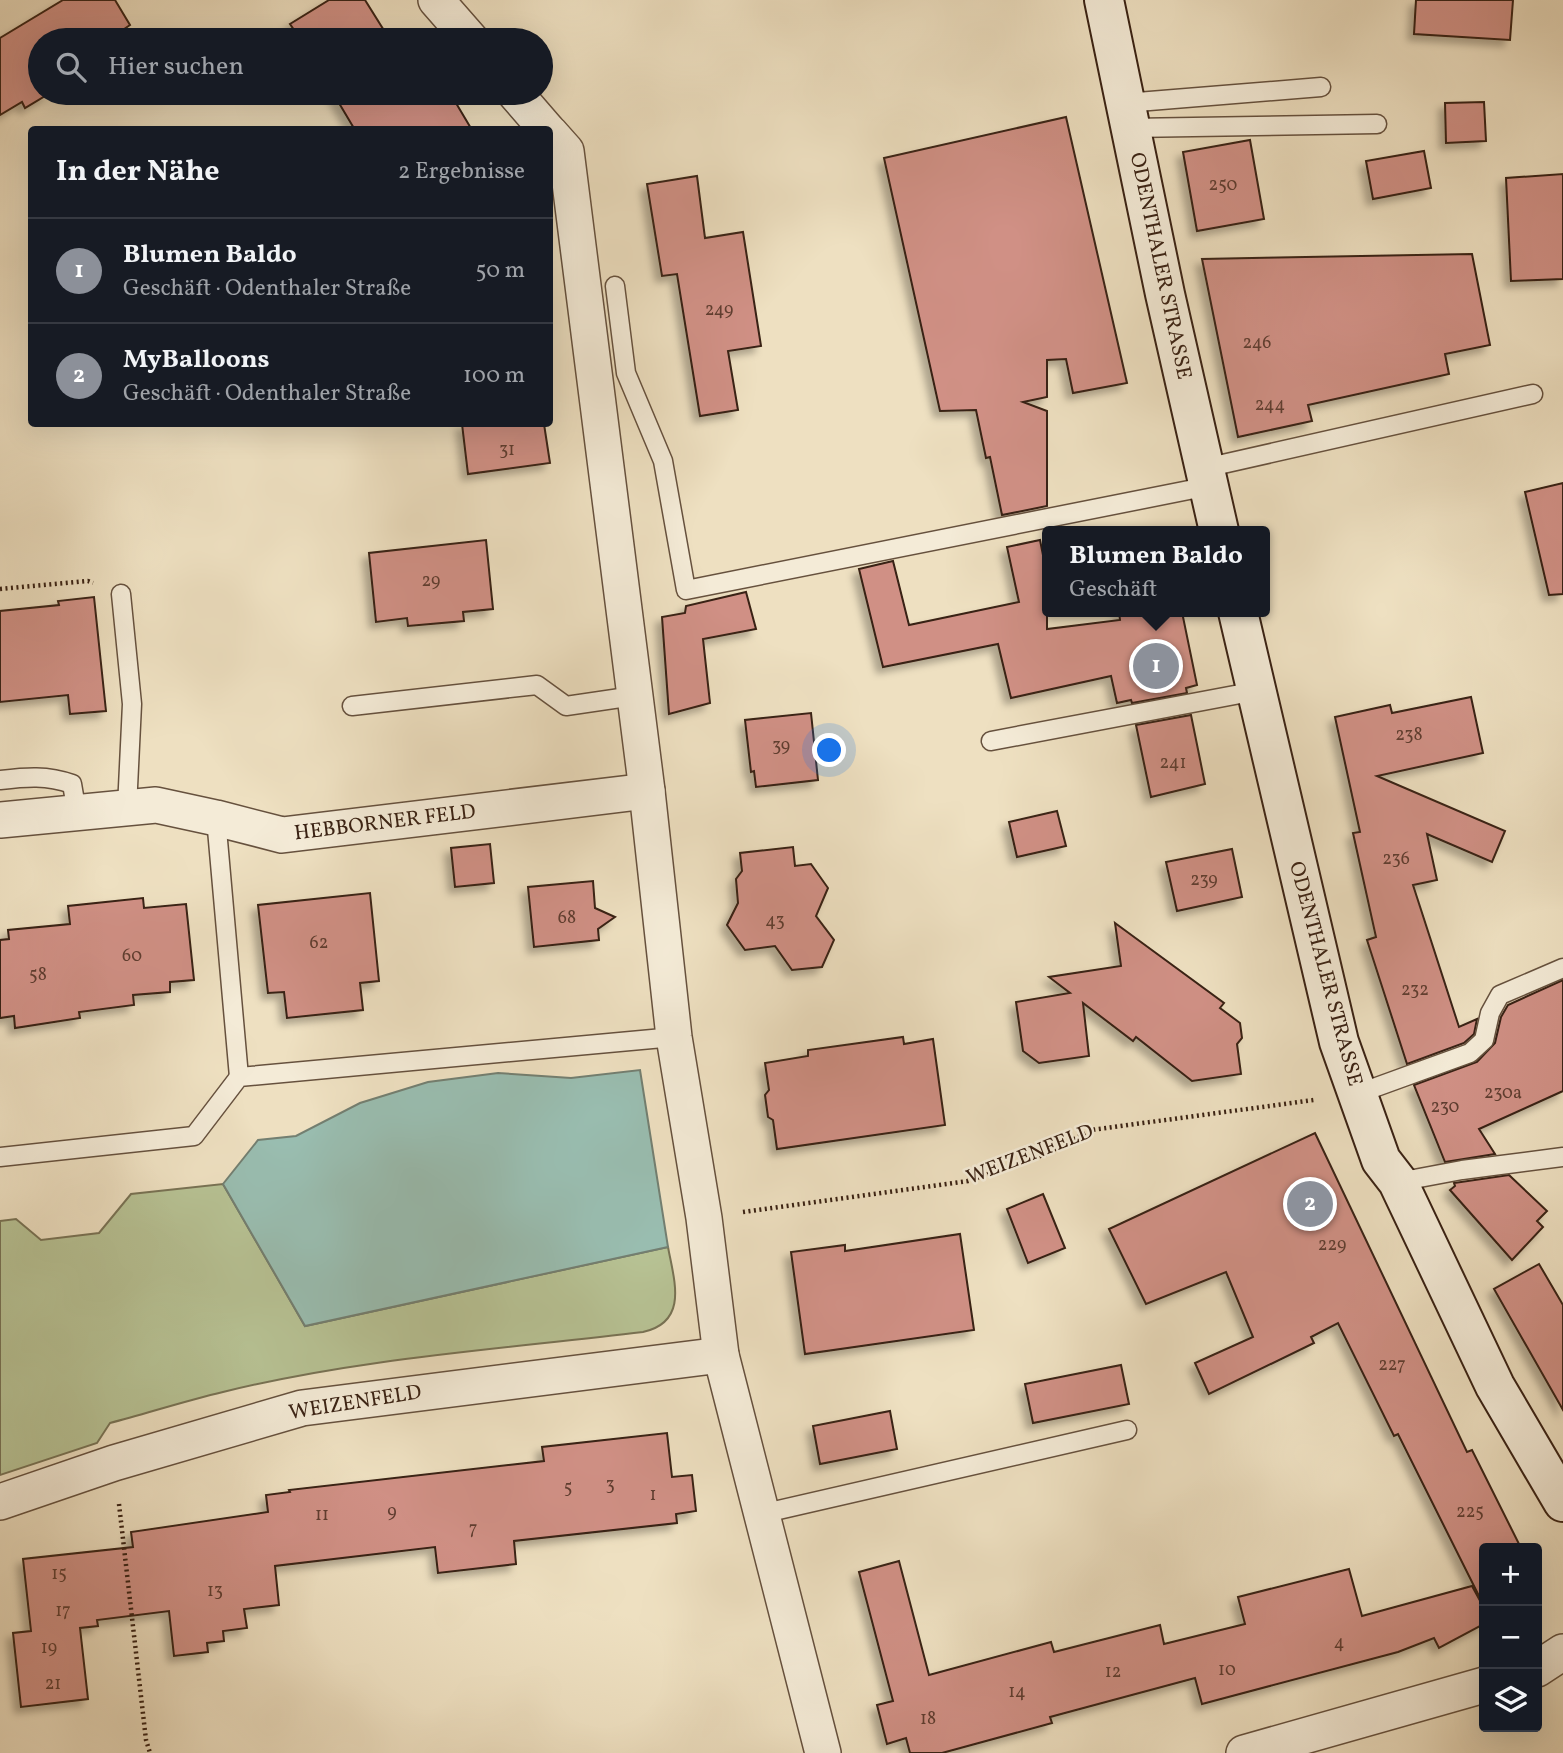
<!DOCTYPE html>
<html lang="de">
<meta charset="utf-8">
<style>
:root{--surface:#171b24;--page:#20242c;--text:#f1f3f6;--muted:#9ea1a6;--line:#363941;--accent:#8c9099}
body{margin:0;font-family:Vollkorn,serif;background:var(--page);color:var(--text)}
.controls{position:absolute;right:21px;bottom:21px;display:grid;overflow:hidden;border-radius:7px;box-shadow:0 7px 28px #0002}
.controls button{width:63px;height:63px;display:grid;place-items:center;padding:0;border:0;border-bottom:2px solid var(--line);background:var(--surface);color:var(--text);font:35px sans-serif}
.you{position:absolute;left:830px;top:751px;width:24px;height:24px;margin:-18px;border:5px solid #fff;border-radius:50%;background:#1a73e8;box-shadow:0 0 0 10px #1a73e833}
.badge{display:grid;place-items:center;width:46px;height:46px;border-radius:50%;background:var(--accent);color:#fff;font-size:23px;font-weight:700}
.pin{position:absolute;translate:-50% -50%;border:4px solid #fff;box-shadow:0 2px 7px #0006}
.popup{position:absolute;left:1042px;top:526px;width:228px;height:91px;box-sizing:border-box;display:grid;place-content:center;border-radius:7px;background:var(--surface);filter:drop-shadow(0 2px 5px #0005);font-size:23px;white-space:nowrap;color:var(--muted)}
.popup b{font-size:26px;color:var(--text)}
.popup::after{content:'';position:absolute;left:50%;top:100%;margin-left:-14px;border:14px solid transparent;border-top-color:var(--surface)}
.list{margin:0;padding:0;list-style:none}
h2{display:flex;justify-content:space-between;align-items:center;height:91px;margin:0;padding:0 28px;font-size:30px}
h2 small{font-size:23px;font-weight:400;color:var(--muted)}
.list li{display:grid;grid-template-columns:46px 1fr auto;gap:21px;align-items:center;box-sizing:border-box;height:105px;padding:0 28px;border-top:2px solid var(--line)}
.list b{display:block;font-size:26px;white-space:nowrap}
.list p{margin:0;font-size:23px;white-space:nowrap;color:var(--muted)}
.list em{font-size:23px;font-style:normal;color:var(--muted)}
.icon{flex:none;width:38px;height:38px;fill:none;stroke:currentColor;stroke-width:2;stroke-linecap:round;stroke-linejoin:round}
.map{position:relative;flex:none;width:1563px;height:1753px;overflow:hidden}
.search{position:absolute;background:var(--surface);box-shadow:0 7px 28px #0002;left:28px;top:28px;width:525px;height:77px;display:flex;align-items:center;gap:18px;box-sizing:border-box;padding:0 24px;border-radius:38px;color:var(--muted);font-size:26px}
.panel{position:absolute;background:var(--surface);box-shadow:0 7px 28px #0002;left:28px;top:126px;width:525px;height:301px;border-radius:7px}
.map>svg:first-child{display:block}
.green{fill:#b7c294;stroke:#787254;stroke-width:2}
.water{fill:#99bdb0;stroke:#737f71;stroke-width:2}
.building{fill:#d09085;stroke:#392113;stroke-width:2;filter:url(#shadow)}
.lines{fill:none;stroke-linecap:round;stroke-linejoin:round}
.service-casing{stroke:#66513e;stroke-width:21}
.minor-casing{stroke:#66513e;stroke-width:38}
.secondary-casing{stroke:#392113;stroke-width:42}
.path{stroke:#392113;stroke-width:4.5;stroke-dasharray:2 3.5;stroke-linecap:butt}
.service{stroke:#f4ebd7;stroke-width:18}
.minor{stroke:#f4ebd7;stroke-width:35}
.secondary{stroke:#f4ebd7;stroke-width:38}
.labels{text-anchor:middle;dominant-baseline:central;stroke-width:5;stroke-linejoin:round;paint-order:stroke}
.number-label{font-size:18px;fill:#5f3d30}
.street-label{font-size:21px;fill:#392113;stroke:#f4ebd7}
</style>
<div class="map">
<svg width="1563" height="1753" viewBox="0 0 1563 1753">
<defs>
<filter id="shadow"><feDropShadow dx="-6" dy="6" stdDeviation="3.5" flood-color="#0004"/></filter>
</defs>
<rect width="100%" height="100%" fill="#eee0c1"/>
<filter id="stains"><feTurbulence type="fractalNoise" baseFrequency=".00286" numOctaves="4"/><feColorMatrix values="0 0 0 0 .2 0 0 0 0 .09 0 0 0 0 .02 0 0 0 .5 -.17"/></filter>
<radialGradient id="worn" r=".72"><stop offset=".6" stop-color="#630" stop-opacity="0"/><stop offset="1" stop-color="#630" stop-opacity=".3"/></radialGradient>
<path class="green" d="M223,1184L305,1326L668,1247C674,1280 689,1322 643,1332C503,1349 360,1358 223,1392C185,1401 148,1413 110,1423L97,1443L0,1475V1221L16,1219L41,1240L99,1233L131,1194Z"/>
<path class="water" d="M640,1070L668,1247L305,1326L223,1184L258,1140L296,1136L360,1103L428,1082L498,1073L571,1078Z"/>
<g class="building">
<path d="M63,0H115L130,25L108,40H40V93H50L25,108L22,102L0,115V38Z"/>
<path d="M329,0H365L390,40H301L290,24Z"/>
<path d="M1416,0H1513L1510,40L1414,34Z"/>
<path d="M333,93H450L472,130H355Z"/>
<path d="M1484,102L1486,141L1446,143L1445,103Z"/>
<path d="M1066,117L1127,383L1073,393L1066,359L1047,360V397L1023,402L1047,411V506L1002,515L990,457L986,458L976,410L940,411L884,158Z"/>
<path d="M1250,140L1264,219L1197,231L1183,152Z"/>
<path d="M1424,151L1431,188L1373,199L1366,161Z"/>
<path d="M1563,174V279L1511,281L1506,178Z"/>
<path d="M697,176L705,238L743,232L761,346L728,351L738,410L700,416L677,274L662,276L647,184Z"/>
<path d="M1472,254L1490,345L1445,354L1449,374L1308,405L1312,421L1238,437L1202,259Z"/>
<path d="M462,424H544L550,463L468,474Z"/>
<path d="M1563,483V594L1549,595L1525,492Z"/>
<path d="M486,540L493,609L463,612L464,621L408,626L407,618L376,622L369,553Z"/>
<path d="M1040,540L1047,575V629L1120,620L1119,612H1182L1197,685L1186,688L1187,693L1132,703L1131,700L1117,703L1111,676L1011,698L998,644L883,667L859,569L893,561L909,625L1019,602L1007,547Z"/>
<path d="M746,592L756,629L703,639L710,703L669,714L662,617L685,613L686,606Z"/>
<path d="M94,597L106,711L70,714L68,695L0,702V611L59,605L58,601Z"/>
<path d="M1471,697L1483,753L1377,776L1505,831L1492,862L1427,834L1437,880L1413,885L1459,1027L1477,1019L1474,1034L1464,1043L1407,1064L1367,940L1376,937L1353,833L1360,832L1335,717L1390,705L1392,713Z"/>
<path d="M811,713L818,780L756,787L754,771L751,772L745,720Z"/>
<path d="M1191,715L1205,784L1151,797L1136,725Z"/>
<path d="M1057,811L1066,846L1017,857L1009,822Z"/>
<path d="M490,844L494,883L455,887L451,848Z"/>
<path d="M793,847L795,866L811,864L828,888L816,916L834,940L822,967L792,970L775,946L745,950L727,925L738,903L736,879L742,871L740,853Z"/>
<path d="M1232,849L1242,897L1177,911L1166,862Z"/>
<path d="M593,881L595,908L615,917L598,929L599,940L534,947L528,887Z"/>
<path d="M370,893L379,981L360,983L363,1010L287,1018L284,992L268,993L258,905Z"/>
<path d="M143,898L144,908L186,904L194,980L170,982V992L133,995L134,1005L79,1012L80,1018L15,1028L14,1016L0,1018V940L9,939L8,930L70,924L68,906Z"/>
<path d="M1115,923L1224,1003L1220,1008L1240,1023L1242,1038L1237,1044L1241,1074L1192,1081L1136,1037L1133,1041L1083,1003L1089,1056L1039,1063L1023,1051L1016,1002L1070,993L1049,977L1121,966Z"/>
<path d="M1563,980V1091L1479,1129L1495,1154L1445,1162L1414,1085L1477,1062L1495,1043L1501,1017L1508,1005Z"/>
<path d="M903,1037L904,1044L933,1039L945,1125L777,1149L773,1120L768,1117L765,1095L769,1090L765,1063L808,1056V1050Z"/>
<path d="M1315,1133L1467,1452L1472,1450L1521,1548H1484V1606L1398,1434L1394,1436L1338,1323L1311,1337L1314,1343L1209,1394L1195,1363L1253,1337L1226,1272L1146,1304L1109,1229Z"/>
<path d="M1509,1175L1547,1211L1537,1221L1543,1227L1512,1260L1450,1190L1455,1186L1454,1183Z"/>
<path d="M1043,1194L1065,1248L1028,1263L1007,1209Z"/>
<path d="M960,1234L974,1330L805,1354L791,1252L845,1245V1251Z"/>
<path d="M1539,1264L1563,1305V1410L1494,1289Z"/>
<path d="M1121,1365L1129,1404L1033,1423L1025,1384Z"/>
<path d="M890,1411L897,1449L820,1464L813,1426Z"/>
<path d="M667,1433L672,1477L692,1475L696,1511L676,1514L677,1523L514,1541L516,1564L438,1573L435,1547L275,1566L279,1605L244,1609L247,1628L223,1631L224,1641L207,1643L208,1652L174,1656L169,1611L97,1620L98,1626L80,1628L88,1699L21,1707L13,1633L31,1631L23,1559L133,1547L131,1532L268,1512L266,1495L290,1492L289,1490L544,1461L542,1447Z"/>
<path d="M899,1561L929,1675L1051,1642L1054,1652L1160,1625L1164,1644L1245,1624L1238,1597L1349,1569L1362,1616L1472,1586L1484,1608V1624L1439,1648L1434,1638L1398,1652L1202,1704L1195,1678L1050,1717L1052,1723L942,1753H910L906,1738L887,1744L877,1705L893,1701L859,1572Z"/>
</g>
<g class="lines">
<g class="service-casing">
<g id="service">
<path d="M1125,103L1321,87"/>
<path d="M1130,128L1377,124"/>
<path d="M615,286L626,373L663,461L686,590L1209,486"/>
<path d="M1205,468L1533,394"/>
<path d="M121,594L132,704L127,808"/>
<path d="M352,706L537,685L566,706L634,696"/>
<path d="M991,741L1256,691"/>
<path d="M0,780C26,777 47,775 72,784L77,813"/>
<path d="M216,818L239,1077"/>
<path d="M1357,1094L1470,1053L1484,1040L1490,1013L1500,995L1563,968"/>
<path d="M0,1157L194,1136L239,1077L674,1037"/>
<path d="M1398,1182L1462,1170L1563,1157"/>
<path d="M761,1514L1127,1430"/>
</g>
</g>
<g class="minor-casing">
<g id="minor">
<path d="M436,0L471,40"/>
<path d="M515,93L547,130"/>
<path d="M550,133L566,151L647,791L674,1037L704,1218L721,1355"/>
<path d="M0,820L156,805L216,818L282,835L647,791"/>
<path d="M0,1502L114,1463L302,1408L721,1355L823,1753"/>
<path d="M1537,1669L1563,1652"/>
<path d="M1244,1753L1484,1685"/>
</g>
</g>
<g class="secondary-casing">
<g id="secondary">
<path d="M1104,0L1165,294L1219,531"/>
<path d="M1238,612L1339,1042L1381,1160L1398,1182L1495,1386L1563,1502"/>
</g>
</g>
<g class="path">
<path d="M0,589L88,581L93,583"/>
<path d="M743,1212L968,1181L1046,1154L1091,1130L1314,1100"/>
<path d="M119,1504L146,1740L150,1753"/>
</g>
<use href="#service" class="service"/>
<use href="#minor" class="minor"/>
<use href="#secondary" class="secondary"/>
</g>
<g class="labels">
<g class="number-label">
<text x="1223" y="185">250</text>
<text x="719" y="310">249</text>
<text x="1257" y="343">246</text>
<text x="1270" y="405">244</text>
<text x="507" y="450">31</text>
<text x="431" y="581">29</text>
<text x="1409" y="735">238</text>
<text x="781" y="746">39</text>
<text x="1173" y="763">241</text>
<text x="1396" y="859">236</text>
<text x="1204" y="880">239</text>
<text x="567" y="918">68</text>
<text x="775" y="921">43</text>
<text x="319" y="943">62</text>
<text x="132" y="956">60</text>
<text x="38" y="975">58</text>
<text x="1415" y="990">232</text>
<text x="1503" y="1093">230a</text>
<text x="1445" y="1107">230</text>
<text x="1332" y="1245">229</text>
<text x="1392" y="1365">227</text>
<text x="610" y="1485">3</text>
<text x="568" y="1488">5</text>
<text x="653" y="1495">1</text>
<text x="392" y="1512">9</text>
<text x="1470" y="1512">225</text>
<text x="322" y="1515">11</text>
<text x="473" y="1529">7</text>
<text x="59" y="1574">15</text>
<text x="215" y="1591">13</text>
<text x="63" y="1611">17</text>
<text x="1339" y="1643">4</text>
<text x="49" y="1648">19</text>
<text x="1227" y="1670">10</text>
<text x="1113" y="1672">12</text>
<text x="53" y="1684">21</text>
<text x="1017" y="1692">14</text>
<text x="928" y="1719">18</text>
</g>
<g class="street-label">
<text transform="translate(1160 266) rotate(78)">ODENTHALER STRASSE</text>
<text transform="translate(385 823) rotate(-7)">HEBBORNER FELD</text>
<text transform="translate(1325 974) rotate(75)">ODENTHALER STRASSE</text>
<text transform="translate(1030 1155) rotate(-21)">WEIZENFELD</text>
<text transform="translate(355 1403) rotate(-9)">WEIZENFELD</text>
</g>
</g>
<rect width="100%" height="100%" filter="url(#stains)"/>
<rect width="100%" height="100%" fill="url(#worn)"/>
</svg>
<div class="controls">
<button>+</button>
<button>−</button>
<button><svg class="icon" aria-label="layers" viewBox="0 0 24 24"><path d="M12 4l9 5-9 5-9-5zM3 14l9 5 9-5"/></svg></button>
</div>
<div class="you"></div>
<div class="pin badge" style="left:1156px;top:666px">1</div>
<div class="popup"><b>Blumen Baldo</b>Geschäft</div>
<div class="pin badge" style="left:1310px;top:1204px">2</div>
<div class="search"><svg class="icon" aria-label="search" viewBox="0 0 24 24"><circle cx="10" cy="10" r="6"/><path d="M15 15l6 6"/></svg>Hier suchen</div>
<section class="panel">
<h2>In der Nähe<small>2 Ergebnisse</small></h2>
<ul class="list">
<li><span class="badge">1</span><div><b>Blumen Baldo</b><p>Geschäft · Odenthaler Straße</p></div><em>50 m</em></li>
<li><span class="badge">2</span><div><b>MyBalloons</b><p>Geschäft · Odenthaler Straße</p></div><em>100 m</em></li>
</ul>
</section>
</div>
